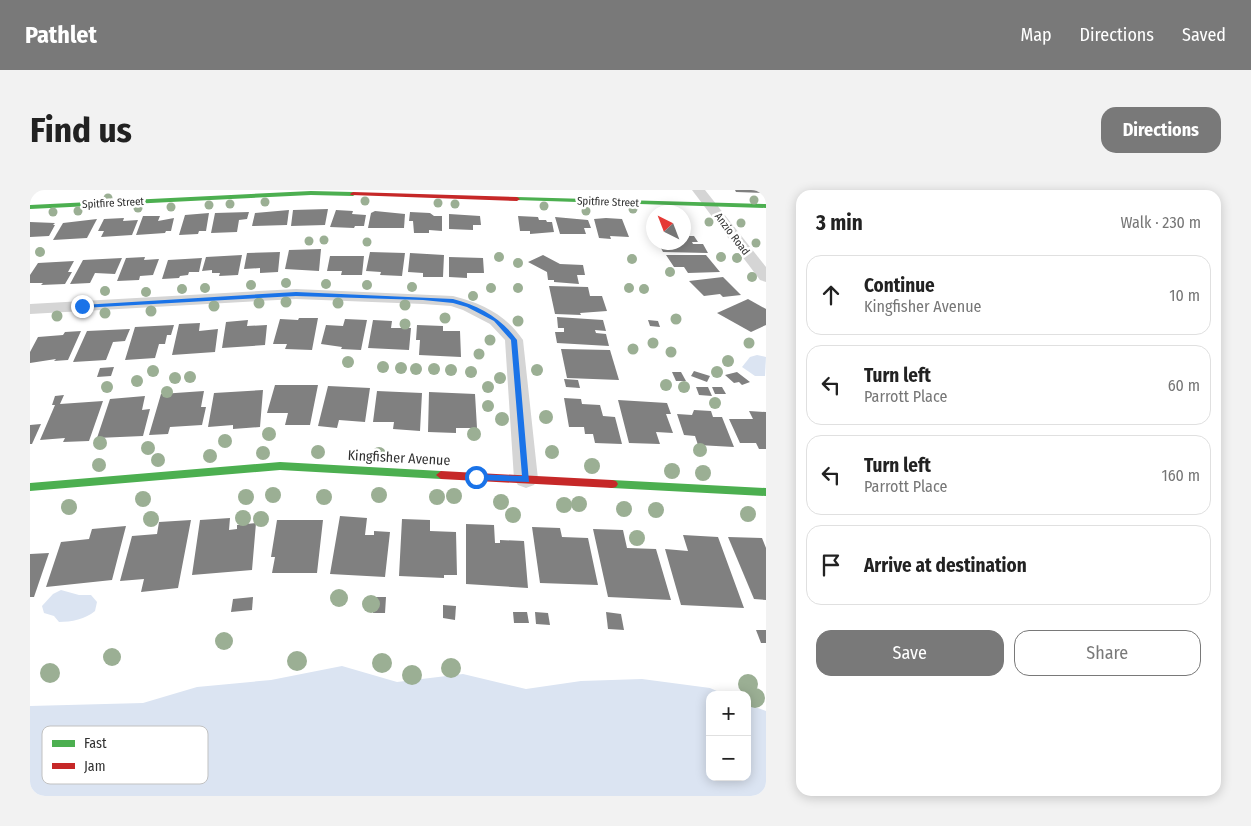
<!DOCTYPE html>
<meta charset="utf-8">
<style>
:root{--surface:#fff;--page:#f2f2f2;--text:#222;--muted:#767676;--line:#e0e0e0;--accent:#797979}
body{margin:0;font-family:"Fira Sans Condensed",sans-serif;background:var(--page);color:var(--text)}
.controls{position:absolute;right:15px;bottom:15px;display:grid;overflow:hidden;border-radius:10px;box-shadow:0 2px 12px #0003}
.controls button{width:45px;height:45px;display:grid;place-items:center;padding:0;border:0;border-bottom:1px solid var(--line);background:var(--surface);color:var(--text);font:25px sans-serif}
.compass{position:absolute;left:616px;top:15px;width:45px;height:45px;border-radius:50%;background:var(--surface);box-shadow:0 2px 12px #0003;rotate:318deg}
.stop{position:absolute;width:15px;height:15px;margin:-11px;border:4px solid #1a73e8;border-radius:50%;background:#fff}
.stop.end{background:#1a73e8;border-color:#fff;box-shadow:0 1px 5px #0008}
.list{margin:0;padding:0;list-style:none}
h2{display:flex;justify-content:space-between;align-items:center;height:65px;margin:0;padding:0 20px;font-size:21px}
h2 small{font-size:16px;font-weight:400;color:var(--muted)}
.list li{display:grid;grid-template-columns:32px 1fr auto;gap:15px;align-items:center;box-sizing:border-box;height:80px;margin:0 10px 10px;padding:0 10px;border:1px solid var(--line);border-radius:15px}
.list b{display:block;font-size:19px;white-space:nowrap}
.list p{margin:0;font-size:16px;white-space:nowrap;color:var(--muted)}
.list em{font-size:16px;font-style:normal;color:var(--muted)}
.actions{display:flex;gap:10px;padding:15px 20px}
.actions a{flex:1;padding:11px 0;border:1px solid var(--accent);border-radius:15px;text-align:center;font-size:18px;color:var(--accent)}
.actions .main{background:var(--accent);color:#fff}
.icon{flex:none;width:28px;height:28px;fill:none;stroke:currentColor;stroke-width:2;stroke-linecap:round;stroke-linejoin:round}
.map{position:relative;flex:none;width:736px;height:606px;overflow:hidden;border-radius:15px}
header{display:flex;align-items:center;gap:30px;box-sizing:border-box;height:70px;padding:0 25px;background:var(--accent);color:#fff}
header strong{font-size:24px}
nav{display:flex;gap:28px;margin-inline-start:auto;font-size:18px}
.intro{display:flex;align-items:center;justify-content:space-between;box-sizing:border-box;height:120px;padding:0 30px}
h1{margin:0;font-size:35px}
.button{padding:12px 22px;border-radius:15px;background:var(--accent);color:#fff;font-size:18px;font-weight:700}
main{display:flex;gap:30px;padding:0 30px}
aside{flex:1;background:var(--surface);border-radius:15px;box-shadow:0 2px 12px #0003}
.map>svg:first-child{display:block}
.water{fill:#dbe4f2}
.building{fill:#808080}
.lines{fill:none;stroke-linecap:round;stroke-linejoin:round}
.street{fill:#d5d5d5;fill-rule:evenodd}
.fast{fill:#4caf50;fill-rule:evenodd}
.jam{fill:#c62828;fill-rule:evenodd}
.tree{fill:#9baf94}
.route{fill:#1a73e8}
.labels{text-anchor:middle;dominant-baseline:central;stroke-width:5;stroke-linejoin:round;paint-order:stroke}
.far-street-label{font-size:11px;fill:#313131;stroke:#fff}
.street-label{font-size:14px;fill:#313131;stroke:#fff}
.key{fill:#fff;stroke:#c1c1c1;stroke-width:1}
.key-label{font-size:14px;fill:#313131}
</style>
<header>
<strong>Pathlet</strong>
<nav><a>Map</a><a>Directions</a><a>Saved</a></nav>
</header>
<div class="intro"><h1>Find us</h1><a class="button">Directions</a></div>
<main>
<div class="map">
<svg width="736" height="606" viewBox="0 0 736 606">
<rect width="100%" height="100%" fill="#fff"/>
<g class="water">
<path d="M727,165L736,167L735,186H725L712,177L720,167Z"/>
<path d="M31,400L49,405H61L67,412L65,421C56,429 41,432 29,432L24,426L14,423L12,416L23,404Z"/>
<path d="M312,476L367,492L433,484L496,499L551,491L612,489L680,498L696,505H680V587H717V514L736,521V606H0V516L113,513L167,497L241,490Z"/>
</g>
<g class="building">
<path d="M705,0H736V3L706,2Z"/>
<path d="M298,19L295,35L261,36L263,20Z"/>
<path d="M259,20L257,35L222,36L225,23Z"/>
<path d="M306,20L323,21L322,24L336,25L334,36H325L324,38L300,37Z"/>
<path d="M345,21L375,24L374,38H338L341,23Z"/>
<path d="M219,22L217,29L209,30L207,42L181,43L185,23Z"/>
<path d="M380,22L400,23L404,26H412V41L399,40V43H384L383,31H379Z"/>
<path d="M179,23L176,41H169L168,44L149,45L155,25Z"/>
<path d="M419,24L450,26L451,35H443V40L419,39Z"/>
<path d="M113,26H130L128,31L144,28L141,41H136L135,43L106,45Z"/>
<path d="M488,26L508,27L509,30H516L517,32H522L524,42L500,44V41H490Z"/>
<path d="M525,27L558,30L561,38H554L556,44H530Z"/>
<path d="M94,28L93,31L108,30L102,45L71,47L74,41H68L74,29Z"/>
<path d="M576,28L592,29L599,47L580,46L581,49L569,48L564,29Z"/>
<path d="M67,29L57,48L23,50L33,33Z"/>
<path d="M0,32L25,33L23,35H25L19,46L0,47Z"/>
<path d="M654,46H664L668,52H662L663,54H673L678,63L633,62L628,52H654Z"/>
<path d="M291,59L289,81L255,79L259,60Z"/>
<path d="M250,62L248,82L230,83V78L214,79L217,63Z"/>
<path d="M340,62L375,63L372,86L350,85L351,82L336,81Z"/>
<path d="M380,63L414,65L413,87H393V83L378,82Z"/>
<path d="M212,65L208,85L189,86L190,83H182V80L172,81L176,67Z"/>
<path d="M513,65L530,74L553,75L555,85H547L549,94L524,92V90H518L517,82L498,72Z"/>
<path d="M636,65H676L690,82L658,83L654,77H644Z"/>
<path d="M300,66H334L332,85H311L312,81H297Z"/>
<path d="M115,67L114,70L129,69L123,85L110,86L109,90L87,91L96,68Z"/>
<path d="M419,67L453,68L454,83H437V88L419,87Z"/>
<path d="M92,68L85,84L65,83L60,93L40,94L53,70Z"/>
<path d="M172,68L169,82H159L158,85L150,86L149,88L132,89L138,70Z"/>
<path d="M44,71L38,82H42L35,94L11,95L13,93H0V85L8,73Z"/>
<path d="M693,87L711,105L693,107L690,104L674,106L659,91Z"/>
<path d="M519,96L558,97L560,106H572L577,121L550,123L551,125L525,124Z"/>
<path d="M718,109L736,119V135L721,142L687,123Z"/>
<path d="M527,127L573,130L576,141L565,140L566,143L576,144L579,156L527,153L525,142H534V138H528Z"/>
<path d="M269,128H288L282,160L255,159L257,154H243L250,129L268,130Z"/>
<path d="M315,129L337,130L331,160L311,159L312,157L291,154L296,135L313,136Z"/>
<path d="M218,130L217,136L237,135L235,155L192,158L196,132Z"/>
<path d="M343,130L362,131L361,138H381L379,160L338,158Z"/>
<path d="M618,130L628,131L630,137L620,136Z"/>
<path d="M170,133L169,141L188,139L185,162L142,165L149,134Z"/>
<path d="M144,135L141,145H137L135,154H129L125,168L95,170L105,137Z"/>
<path d="M387,135L413,136V141H430L431,167L389,165L390,150H386Z"/>
<path d="M100,139L95,151L83,152L76,170L43,172L57,141Z"/>
<path d="M51,141L38,170L24,171L26,169L0,173V162L8,147L33,145L35,142Z"/>
<path d="M531,159L580,160L589,190L537,188Z"/>
<path d="M84,177L81,186L67,187L70,178Z"/>
<path d="M664,181L680,186L677,192L661,186Z"/>
<path d="M642,182H651L656,191H646Z"/>
<path d="M707,182L720,192L712,195L709,192L704,193L695,185Z"/>
<path d="M534,189L548,190L550,198L536,197Z"/>
<path d="M245,195H288L280,235H255L258,223H237Z"/>
<path d="M298,196L340,198L335,232L309,230L307,238L288,236Z"/>
<path d="M666,197H678L682,206L669,205Z"/>
<path d="M682,197H692L696,204H685Z"/>
<path d="M233,200L230,237L203,239V235L178,237L184,203Z"/>
<path d="M174,201L171,217H176L172,235L140,237L138,244L119,245L131,204Z"/>
<path d="M347,201L392,203L390,241L363,239L364,232H343Z"/>
<path d="M399,202L445,204L447,238H426V243L398,242Z"/>
<path d="M34,205L30,214L73,211L59,251L33,252L35,248L10,250L25,215H22L25,206Z"/>
<path d="M115,206L112,220L120,219L113,246L67,248L80,209Z"/>
<path d="M534,208L551,209L552,214L570,215L573,226L585,227L592,254L565,253L563,244H555L554,237H539Z"/>
<path d="M588,210L637,213L641,224H636L643,243L626,242L630,254L599,253Z"/>
<path d="M664,220L681,221L683,227H692L704,257L668,255L665,246L654,245L647,224L662,225Z"/>
<path d="M719,221L736,222V259H729L726,253H710L699,229H723Z"/>
<path d="M11,234L2,254H0V235Z"/>
<path d="M310,326L337,328L335,345H344V341L360,342L355,387L300,384Z"/>
<path d="M200,328L199,340L207,339V335L226,333L222,380L162,385L170,330Z"/>
<path d="M372,329L400,330V341L426,342L427,385H414V388L369,386Z"/>
<path d="M161,330L148,398L111,402L114,389L90,391L102,346L127,344L129,332Z"/>
<path d="M247,330H293L287,383H242L245,367H241Z"/>
<path d="M436,334L464,335L465,353H470V350L494,351L498,398L436,394Z"/>
<path d="M96,336L82,390L16,397L31,352L59,349L62,339Z"/>
<path d="M502,337L530,338L532,347L558,348L568,395L510,393Z"/>
<path d="M563,339L593,340L597,358L626,359L641,410L578,407Z"/>
<path d="M653,345L688,347L714,418L651,415L635,359L658,361Z"/>
<path d="M698,347L732,348L736,358V410L724,409Z"/>
<path d="M19,363L4,407H0V364Z"/>
<path d="M223,407L222,420L201,422L203,409Z"/>
<path d="M344,407H356L355,423H343Z"/>
<path d="M413,415L426,416L425,430L413,428Z"/>
<path d="M483,422H497L499,433H484Z"/>
<path d="M505,422L518,423L520,435L506,434Z"/>
<path d="M576,422L591,424L594,440L578,439Z"/>
<path d="M726,440H736V453H731Z"/>
</g>
<g class="lines">
<g class="street">
<path d="M662,0H675L736,77V92L730,90Z"/>
<path d="M266,99L423,106C452,113 476,125 493,150L508,289L504,295L496,298L488,295L484,289L475,150L460,134L433,120L421,116L393,114L266,109L0,124V114Z"/>
</g>
<g class="fast">
<path d="M281,1L323,2L326,4L323,6L281,5L0,19V15Z"/>
<path d="M487,7L736,14V18L485,10L484,9Z"/>
<path d="M250,272L411,281L416,285L411,289L250,280L0,301V293Z"/>
<path d="M582,290L736,298V306L582,298L578,297L576,294L578,291Z"/>
</g>
<g class="jam">
<path d="M323,2L487,7L490,9L487,11L321,5L320,4Z"/>
<path d="M411,281L582,290L586,291L588,294L586,297L582,298L411,289L406,285Z"/>
</g>
</g>
<g class="tree">
<circle cx="78" cy="8" r="4.5"/>
<circle cx="724" cy="10" r="4.5"/>
<circle cx="335" cy="11" r="4.5"/>
<circle cx="235" cy="12" r="4.5"/>
<circle cx="408" cy="13" r="4.5"/>
<circle cx="200" cy="14" r="4.5"/>
<circle cx="425" cy="14" r="4.5"/>
<circle cx="179" cy="15" r="4.5"/>
<circle cx="514" cy="16" r="4.5"/>
<circle cx="141" cy="17" r="4.5"/>
<circle cx="108" cy="18" r="4.5"/>
<circle cx="603" cy="19" r="4.5"/>
<circle cx="48" cy="21" r="4.5"/>
<circle cx="556" cy="21" r="4.5"/>
<circle cx="23" cy="22" r="4.5"/>
<circle cx="679" cy="32" r="4.5"/>
<circle cx="711" cy="33" r="4.5"/>
<circle cx="294" cy="50" r="4.5"/>
<circle cx="279" cy="51" r="4.5"/>
<circle cx="337" cy="52" r="4.5"/>
<circle cx="726" cy="53" r="4.5"/>
<circle cx="10" cy="62" r="5"/>
<circle cx="469" cy="67" r="5"/>
<circle cx="691" cy="67" r="5"/>
<circle cx="707" cy="68" r="5"/>
<circle cx="602" cy="69" r="5"/>
<circle cx="488" cy="73" r="5"/>
<circle cx="640" cy="82" r="5"/>
<circle cx="722" cy="87" r="5"/>
<circle cx="256" cy="93" r="5"/>
<circle cx="296" cy="94" r="5"/>
<circle cx="221" cy="95" r="5"/>
<circle cx="337" cy="95" r="5"/>
<circle cx="382" cy="97" r="5"/>
<circle cx="175" cy="98" r="5"/>
<circle cx="461" cy="98" r="5"/>
<circle cx="488" cy="98" r="5"/>
<circle cx="599" cy="98" r="5"/>
<circle cx="152" cy="99" r="5"/>
<circle cx="614" cy="99" r="5"/>
<circle cx="75" cy="101" r="5"/>
<circle cx="116" cy="102" r="5"/>
<circle cx="443" cy="106" r="5"/>
<circle cx="256" cy="112" r="5.5"/>
<circle cx="229" cy="113" r="5.5"/>
<circle cx="308" cy="113" r="5.5"/>
<circle cx="375" cy="115" r="5.5"/>
<circle cx="184" cy="116" r="5.5"/>
<circle cx="121" cy="121" r="5.5"/>
<circle cx="75" cy="123" r="5.5"/>
<circle cx="27" cy="126" r="5.5"/>
<circle cx="415" cy="128" r="5.5"/>
<circle cx="646" cy="129" r="5.5"/>
<circle cx="488" cy="131" r="5.5"/>
<circle cx="375" cy="134" r="5.5"/>
<circle cx="460" cy="150" r="5.5"/>
<circle cx="623" cy="153" r="5.5"/>
<circle cx="719" cy="153" r="5.5"/>
<circle cx="603" cy="159" r="5.5"/>
<circle cx="641" cy="162" r="5.5"/>
<circle cx="449" cy="164" r="5.5"/>
<circle cx="698" cy="171" r="6"/>
<circle cx="318" cy="172" r="6"/>
<circle cx="353" cy="177" r="6"/>
<circle cx="371" cy="178" r="6"/>
<circle cx="386" cy="179" r="6"/>
<circle cx="404" cy="179" r="6"/>
<circle cx="421" cy="180" r="6"/>
<circle cx="507" cy="180" r="6"/>
<circle cx="123" cy="181" r="6"/>
<circle cx="441" cy="182" r="6"/>
<circle cx="687" cy="182" r="6"/>
<circle cx="160" cy="187" r="6"/>
<circle cx="145" cy="188" r="6"/>
<circle cx="470" cy="188" r="6"/>
<circle cx="107" cy="191" r="6"/>
<circle cx="636" cy="195" r="6"/>
<circle cx="77" cy="197" r="6"/>
<circle cx="458" cy="197" r="6"/>
<circle cx="654" cy="197" r="6"/>
<circle cx="137" cy="202" r="6"/>
<circle cx="685" cy="213" r="6"/>
<circle cx="458" cy="216" r="6"/>
<circle cx="516" cy="227" r="7"/>
<circle cx="472" cy="229" r="7"/>
<circle cx="239" cy="244" r="7"/>
<circle cx="444" cy="244" r="7"/>
<circle cx="195" cy="251" r="7"/>
<circle cx="70" cy="253" r="7"/>
<circle cx="118" cy="258" r="7"/>
<circle cx="670" cy="260" r="7"/>
<circle cx="288" cy="262" r="7"/>
<circle cx="522" cy="262" r="7"/>
<circle cx="233" cy="263" r="7"/>
<circle cx="349" cy="264" r="7"/>
<circle cx="180" cy="266" r="7"/>
<circle cx="128" cy="270" r="7"/>
<circle cx="69" cy="275" r="7"/>
<circle cx="562" cy="276" r="8"/>
<circle cx="642" cy="281" r="8"/>
<circle cx="673" cy="283" r="8"/>
<circle cx="243" cy="305" r="8"/>
<circle cx="349" cy="305" r="8"/>
<circle cx="424" cy="306" r="8"/>
<circle cx="216" cy="307" r="8"/>
<circle cx="294" cy="307" r="8"/>
<circle cx="407" cy="307" r="8"/>
<circle cx="113" cy="309" r="8"/>
<circle cx="471" cy="312" r="8"/>
<circle cx="549" cy="314" r="8"/>
<circle cx="534" cy="315" r="8"/>
<circle cx="39" cy="317" r="8"/>
<circle cx="594" cy="319" r="8"/>
<circle cx="626" cy="320" r="8"/>
<circle cx="718" cy="324" r="8"/>
<circle cx="483" cy="325" r="8"/>
<circle cx="213" cy="328" r="8"/>
<circle cx="121" cy="329" r="8"/>
<circle cx="231" cy="329" r="8"/>
<circle cx="607" cy="348" r="8"/>
<circle cx="309" cy="408" r="9"/>
<circle cx="341" cy="414" r="9"/>
<circle cx="194" cy="451" r="9"/>
<circle cx="82" cy="467" r="9"/>
<circle cx="267" cy="471" r="10"/>
<circle cx="352" cy="473" r="10"/>
<circle cx="421" cy="478" r="10"/>
<circle cx="20" cy="483" r="10"/>
<circle cx="382" cy="485" r="10"/>
<circle cx="718" cy="494" r="10"/>
<circle cx="725" cy="508" r="10"/>
</g>
<path class="route" d="M266,102L423,109C450,116 471,128 487,150L499,292L446,290L442,287L446,284L492,286L481,150L464,131L437,117L423,113L393,110L266,106L52,118L49,116L52,115Z"/>
<g class="labels">
<g class="far-street-label">
<text transform="translate(578 12) rotate(2)">Spitfire Street</text>
<text transform="translate(83 13) rotate(-3)">Spitfire Street</text>
<text transform="translate(702 44) rotate(53)">Anzio Road</text>
</g>
<g class="street-label">
<text transform="translate(369 268) rotate(3)">Kingfisher Avenue</text>
</g>
</g>
<rect x="12" y="536" width="166" height="58" rx="8" class="key"/>
<rect x="22" y="550" width="23" height="7" fill="#4caf50"/>
<rect x="22" y="573" width="23" height="6" fill="#c62828"/>
<g class="key-label">
<text x="54" y="558">Fast</text>
<text x="54" y="581">Jam</text>
</g>
</svg>
<div class="controls">
<button>+</button>
<button>−</button>
</div>
<svg class="compass" viewBox="-18 -18 36 36"><path d="M0-13l5 13h-10z" fill="#e53935"/><path d="M0 13l5-13h-10z" fill="#767676"/></svg>
<div class="stop" style="left:446px;top:287px"></div>
<div class="stop end" style="left:52px;top:116px"></div>
</div>
<aside>
<h2>3 min<small>Walk · 230 m</small></h2>
<ul class="list">
<li><svg class="icon" aria-label="ahead" viewBox="0 0 24 24"><path d="M12 20V5M6 11l6-6 6 6"/></svg><div><b>Continue</b><p>Kingfisher Avenue</p></div><em>10 m</em></li>
<li><svg class="icon" aria-label="left" viewBox="0 0 24 24"><path d="M17 20v-9H6M10 6l-5 5 5 5"/></svg><div><b>Turn left</b><p>Parrott Place</p></div><em>60 m</em></li>
<li><svg class="icon" aria-label="left" viewBox="0 0 24 24"><path d="M17 20v-9H6M10 6l-5 5 5 5"/></svg><div><b>Turn left</b><p>Parrott Place</p></div><em>160 m</em></li>
<li><svg class="icon" aria-label="arrive" viewBox="0 0 24 24"><path d="M6 21V4h12l-3 4 3 4H6"/></svg><div><b>Arrive at destination</b></div></li>
</ul>
<div class="actions"><a class="main">Save</a><a>Share</a></div>
</aside>
</main>
